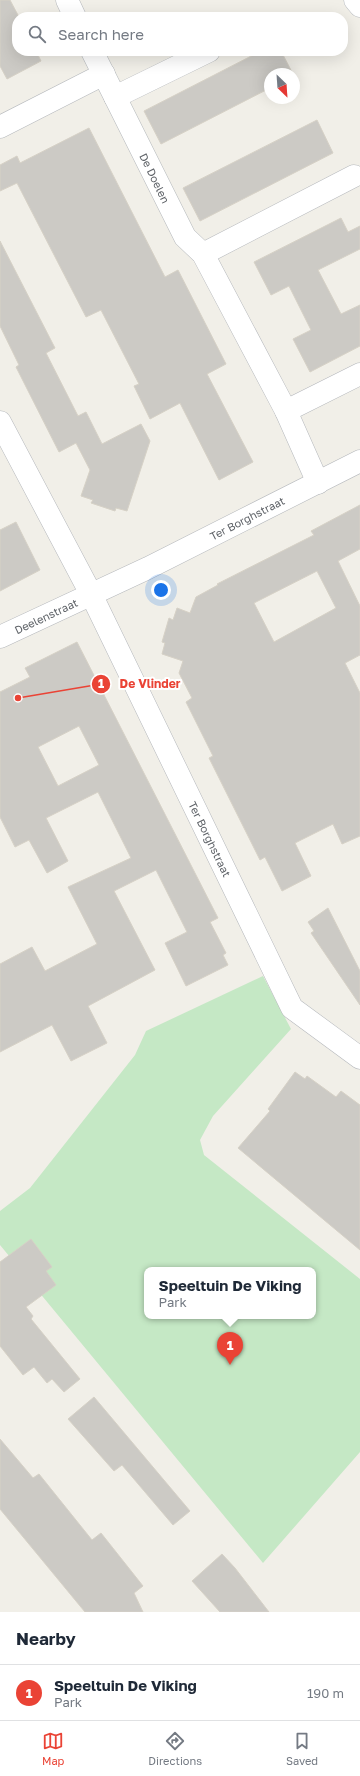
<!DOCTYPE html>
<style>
:root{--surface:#fff;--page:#f2f2f3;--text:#1f2937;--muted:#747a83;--line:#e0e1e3;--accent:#ea4335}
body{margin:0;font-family:"Golos Text",sans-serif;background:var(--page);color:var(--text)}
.compass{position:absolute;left:264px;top:68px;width:36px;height:36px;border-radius:50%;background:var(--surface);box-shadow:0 4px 16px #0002;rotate:155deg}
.you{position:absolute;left:161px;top:590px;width:14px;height:14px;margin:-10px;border:3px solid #fff;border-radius:50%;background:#1a73e8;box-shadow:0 0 0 6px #1a73e833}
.badge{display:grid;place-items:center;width:26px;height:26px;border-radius:50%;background:var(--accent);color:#fff;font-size:13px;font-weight:700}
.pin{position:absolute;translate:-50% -33px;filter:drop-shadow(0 1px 2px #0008)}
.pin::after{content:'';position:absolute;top:21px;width:14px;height:12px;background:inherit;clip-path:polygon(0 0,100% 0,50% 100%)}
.popup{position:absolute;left:144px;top:1267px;width:172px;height:52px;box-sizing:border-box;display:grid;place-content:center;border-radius:8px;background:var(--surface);filter:drop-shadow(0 1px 3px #0005);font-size:13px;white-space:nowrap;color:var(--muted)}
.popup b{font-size:15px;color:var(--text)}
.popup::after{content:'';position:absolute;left:50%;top:100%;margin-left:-8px;border:8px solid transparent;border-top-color:var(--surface)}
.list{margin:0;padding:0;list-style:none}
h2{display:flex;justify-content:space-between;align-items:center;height:52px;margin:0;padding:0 16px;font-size:17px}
h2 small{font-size:13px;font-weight:400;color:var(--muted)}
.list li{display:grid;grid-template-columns:26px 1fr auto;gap:12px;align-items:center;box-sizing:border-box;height:56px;padding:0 16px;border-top:1px solid var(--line)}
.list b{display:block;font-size:15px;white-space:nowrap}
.list p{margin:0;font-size:13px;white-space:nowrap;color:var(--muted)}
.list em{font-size:13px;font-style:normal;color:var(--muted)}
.icon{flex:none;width:22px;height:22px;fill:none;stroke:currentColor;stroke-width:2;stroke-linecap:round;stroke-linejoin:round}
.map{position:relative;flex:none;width:360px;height:1612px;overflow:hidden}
.search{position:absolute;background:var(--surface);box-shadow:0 4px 16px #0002;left:12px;right:12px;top:12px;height:44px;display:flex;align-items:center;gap:10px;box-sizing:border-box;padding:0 14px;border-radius:16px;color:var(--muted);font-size:15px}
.sheet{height:108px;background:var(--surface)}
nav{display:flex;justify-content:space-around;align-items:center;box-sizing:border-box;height:56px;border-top:1px solid var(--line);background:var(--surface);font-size:11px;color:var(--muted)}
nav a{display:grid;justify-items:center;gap:2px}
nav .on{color:var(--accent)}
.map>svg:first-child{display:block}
.green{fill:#c5e8c5;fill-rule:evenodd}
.building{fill:#cccac5;stroke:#d6d1c6;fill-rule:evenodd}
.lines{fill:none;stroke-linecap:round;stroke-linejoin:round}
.minor-casing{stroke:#b5b8bc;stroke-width:23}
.secondary-casing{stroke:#b6babf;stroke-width:23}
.minor{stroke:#fff;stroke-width:22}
.secondary{stroke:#fff;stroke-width:22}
.labels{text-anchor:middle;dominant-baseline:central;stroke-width:4;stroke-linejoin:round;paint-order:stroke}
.street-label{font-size:11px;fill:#5f6368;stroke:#fff}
.leader{fill:none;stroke:#ea4335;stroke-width:1.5}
.callout-dot{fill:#ea4335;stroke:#fff;stroke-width:1.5}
.mark-label{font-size:12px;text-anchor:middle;font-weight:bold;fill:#fff}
.callout-label{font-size:12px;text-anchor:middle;font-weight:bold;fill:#ea4335;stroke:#fff;stroke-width:4;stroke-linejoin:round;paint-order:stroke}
</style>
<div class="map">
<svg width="360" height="1612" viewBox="0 0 360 1612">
<rect width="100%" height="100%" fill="#f1efe8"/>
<path class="green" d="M263,976L291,1029L213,1116L200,1140L204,1155L360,1279V1452L263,1563L0,1245V1211L30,1188L135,1055L146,1031ZM147,1270H313V1316H147Z"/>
<g class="building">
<path d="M0,0H10L19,17H17V51H36L41,61L7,79L0,66Z"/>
<path d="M261,51H281L293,74H270V88L161,144L144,111Z"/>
<path d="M317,120L333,153L200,221L183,188Z"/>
<path d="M89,128L165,277L178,270L226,364L207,374L253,462L219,480L180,403L150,419L134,386L139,384L101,310L86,317L17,183L0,191V165L17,156L20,163Z"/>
<path d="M341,218L348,232L360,226V249L318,270L341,314L360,305V346L310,372L293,339L311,330L289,286L271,295L254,262Z"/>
<path d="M0,241L55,348L46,353L78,416L86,412L102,444L141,424L150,441L127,511L116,508L115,511L91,503L93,500L81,496L90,470L76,443L59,452L16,367L19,365L0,326Z"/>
<path d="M360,505V549L338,561L360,606V655L345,663L360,693V836L342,844L333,824L295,843L311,876L282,891L265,857L260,860L209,758L213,756L186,702L192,698L179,673L183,661L162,654L165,643L162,642L169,618L173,620L177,608L190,613L196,597L218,585L217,584L314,535L311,531ZM317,571L336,608L274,642L254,603Z"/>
<path d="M16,522L40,570L0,591V530Z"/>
<path d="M77,642L218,918L210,922L226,953L223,955L228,965L186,986L165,943L187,932L156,870L114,891L155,970L88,1006L107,1043L71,1061L52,1025L0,1052V964L32,947L45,971L97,944L68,887L131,858L98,792L46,818L68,861L47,873L29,840L15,847L0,817V692L30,677L25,668ZM79,726L99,765L58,786L38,747Z"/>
<path d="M328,908L360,971V1005L311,933L314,931L308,922Z"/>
<path d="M295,1072L305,1079L307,1076L336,1097L341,1091L360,1105V1250L238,1148L270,1111L268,1109Z"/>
<path d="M31,1239L52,1267L46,1271L56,1285L26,1307L33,1316L31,1319L80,1379L64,1392L52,1379L47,1383L34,1367L23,1375L0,1346V1262Z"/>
<path d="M94,1397L190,1511L173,1525L122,1465L114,1471L68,1419Z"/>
<path d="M0,1439L33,1478L39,1474L92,1540L101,1533L143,1586L134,1593L143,1612H85L0,1509Z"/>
<path d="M222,1554L235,1568L269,1612H220L192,1581Z"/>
</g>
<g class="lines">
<g class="minor-casing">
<g id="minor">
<path d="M67,0L75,17"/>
<path d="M92,51L185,237L203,254L286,411L318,483"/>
<path d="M115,97L209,51"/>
<path d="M0,127L104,74"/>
<path d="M203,254L354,176"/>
<path d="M286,411L360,374"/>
<path d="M0,422L91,594L292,1008L360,1058"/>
<path d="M0,637L148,568L360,461"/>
</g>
</g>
<g class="secondary-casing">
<path id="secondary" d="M355,0L360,6"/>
</g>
<use href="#minor" class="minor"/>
<use href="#secondary" class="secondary"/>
</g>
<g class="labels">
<g class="street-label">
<text transform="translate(155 178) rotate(64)">De Doelen</text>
<text transform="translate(247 518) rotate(-27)">Ter Borghstraat</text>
<text transform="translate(46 616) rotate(-25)">Deelenstraat</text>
<text transform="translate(210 839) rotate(64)">Ter Borghstraat</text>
</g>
</g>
<path class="leader" d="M18 698L101 684"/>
<g class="callout-dot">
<circle cx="18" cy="698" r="4"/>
<circle cx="101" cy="684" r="10"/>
</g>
<g class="mark-label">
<text x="101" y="688">1</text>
</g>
<g class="callout-label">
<text x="150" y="688">De Vlinder</text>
</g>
</svg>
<svg class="compass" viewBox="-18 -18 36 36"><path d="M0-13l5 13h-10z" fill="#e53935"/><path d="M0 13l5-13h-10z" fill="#747a83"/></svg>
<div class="you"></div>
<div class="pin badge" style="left:230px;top:1365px">1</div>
<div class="popup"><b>Speeltuin De Viking</b>Park</div>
<div class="search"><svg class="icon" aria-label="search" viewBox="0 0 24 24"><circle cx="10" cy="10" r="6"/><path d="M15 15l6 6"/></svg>Search here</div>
</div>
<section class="sheet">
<h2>Nearby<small></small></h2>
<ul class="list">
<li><span class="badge">1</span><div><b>Speeltuin De Viking</b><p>Park</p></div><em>190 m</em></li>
</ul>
</section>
<nav>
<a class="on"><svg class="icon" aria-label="map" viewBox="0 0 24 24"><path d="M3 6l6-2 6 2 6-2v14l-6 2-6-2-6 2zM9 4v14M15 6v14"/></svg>Map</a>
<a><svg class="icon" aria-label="directions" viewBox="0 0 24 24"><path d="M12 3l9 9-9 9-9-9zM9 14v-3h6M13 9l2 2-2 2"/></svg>Directions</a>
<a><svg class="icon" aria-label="saved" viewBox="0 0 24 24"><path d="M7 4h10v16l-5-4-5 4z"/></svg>Saved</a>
</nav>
